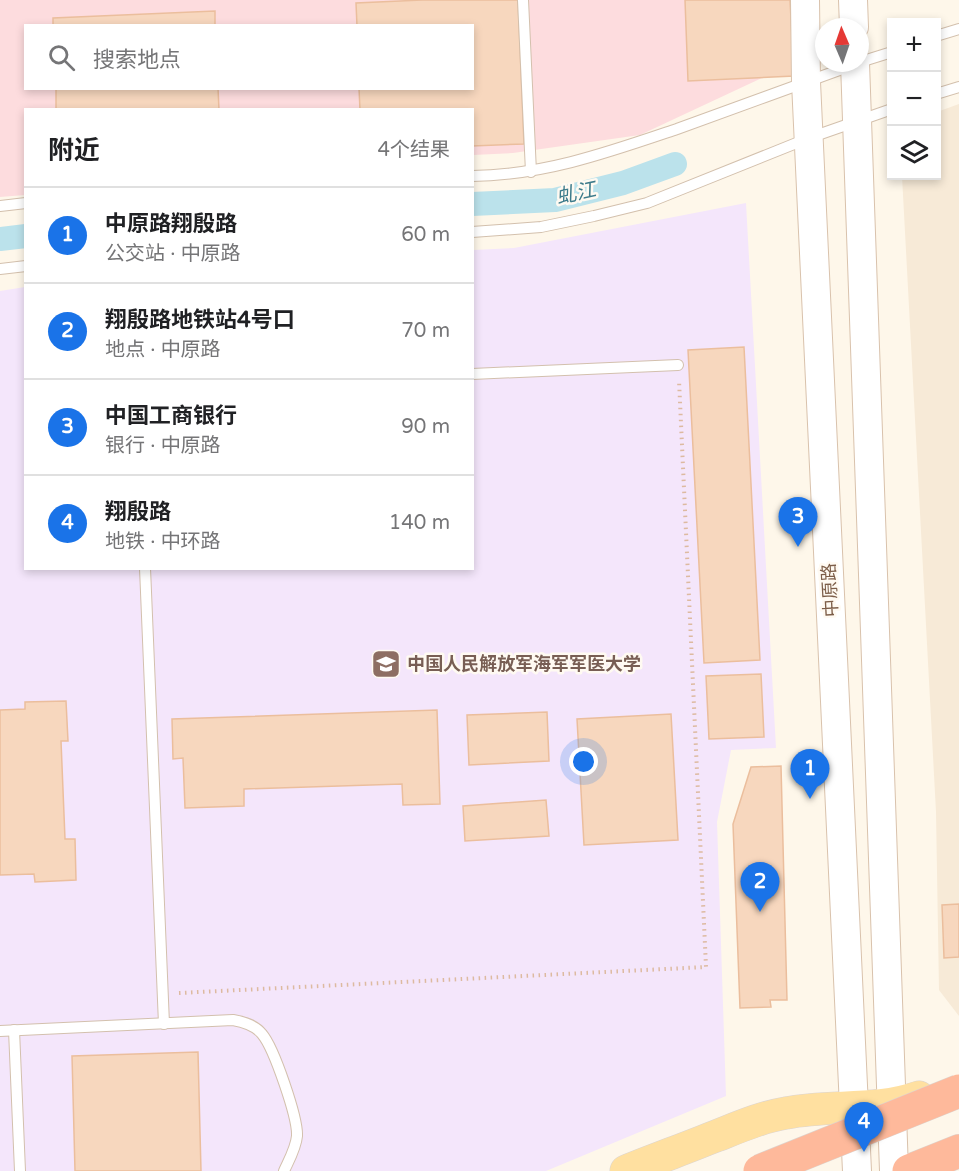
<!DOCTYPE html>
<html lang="zh">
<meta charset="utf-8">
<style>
:root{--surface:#fff;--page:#f2f2f2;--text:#202124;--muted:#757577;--line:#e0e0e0;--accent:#1a73e8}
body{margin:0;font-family:"Varela Round","Noto Sans SC",sans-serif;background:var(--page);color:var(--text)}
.controls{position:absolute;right:18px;top:18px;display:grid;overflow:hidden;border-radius:0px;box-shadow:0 3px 9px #0003}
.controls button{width:54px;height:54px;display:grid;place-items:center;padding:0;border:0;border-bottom:2px solid var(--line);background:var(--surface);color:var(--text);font:30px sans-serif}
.compass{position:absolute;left:815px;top:18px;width:54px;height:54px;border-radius:50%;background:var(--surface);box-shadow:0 3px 9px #0003;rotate:358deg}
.you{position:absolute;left:584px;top:762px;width:21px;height:21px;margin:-15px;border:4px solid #fff;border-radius:50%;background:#1a73e8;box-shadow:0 0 0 9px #1a73e833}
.badge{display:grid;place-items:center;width:39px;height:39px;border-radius:50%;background:var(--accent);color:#fff;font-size:20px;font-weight:700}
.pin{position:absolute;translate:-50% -50px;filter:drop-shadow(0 2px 3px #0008)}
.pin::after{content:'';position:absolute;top:32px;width:21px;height:18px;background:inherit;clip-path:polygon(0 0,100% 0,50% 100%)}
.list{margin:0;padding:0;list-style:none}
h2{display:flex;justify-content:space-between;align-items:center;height:78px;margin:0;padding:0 24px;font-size:26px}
h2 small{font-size:20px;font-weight:400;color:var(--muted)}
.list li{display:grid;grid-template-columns:39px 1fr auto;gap:18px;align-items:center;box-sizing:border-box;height:96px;padding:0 24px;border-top:2px solid var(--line)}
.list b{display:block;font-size:22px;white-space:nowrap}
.list p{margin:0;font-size:20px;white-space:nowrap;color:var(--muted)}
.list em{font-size:20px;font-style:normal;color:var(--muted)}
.icon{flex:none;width:33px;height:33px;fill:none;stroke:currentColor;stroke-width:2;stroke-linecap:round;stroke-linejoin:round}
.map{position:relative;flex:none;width:959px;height:1171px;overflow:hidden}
.search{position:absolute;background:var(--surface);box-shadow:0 3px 9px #0003;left:24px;top:24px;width:450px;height:66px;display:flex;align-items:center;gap:15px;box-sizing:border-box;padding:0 21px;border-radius:0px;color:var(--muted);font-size:22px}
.panel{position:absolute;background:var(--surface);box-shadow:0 3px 9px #0003;left:24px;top:108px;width:450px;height:462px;border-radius:0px}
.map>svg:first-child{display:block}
.residential{fill:#f7ead7}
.education{fill:#f4e6fb}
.medical{fill:#fddcde;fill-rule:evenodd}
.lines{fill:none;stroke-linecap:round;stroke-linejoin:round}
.canal{stroke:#bbe2eb;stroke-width:24}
.building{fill:#f7d7be;stroke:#ebbe9d;stroke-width:1.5}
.lane-casing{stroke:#d3c0ad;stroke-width:12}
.secondary-casing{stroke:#d9c2ac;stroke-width:30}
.primary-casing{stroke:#ddd5d0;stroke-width:33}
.highway-casing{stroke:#ddd5d0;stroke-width:34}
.path{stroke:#ddbaa0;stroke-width:4;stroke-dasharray:1.5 4.5;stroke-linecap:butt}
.lane{stroke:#fff;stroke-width:10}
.secondary{stroke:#fff;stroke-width:28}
.primary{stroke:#ffe0a0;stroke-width:32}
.highway{stroke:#feb99b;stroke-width:33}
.highway-bridge-casing{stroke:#ddd5d0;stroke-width:34;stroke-linecap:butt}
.highway-bridge{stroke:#feb99b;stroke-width:33}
.labels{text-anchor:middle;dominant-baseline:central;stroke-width:5;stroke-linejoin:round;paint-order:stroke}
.street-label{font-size:18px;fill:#7d5e49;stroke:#fffaf2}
.education-label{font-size:18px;font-weight:bold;fill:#785e54;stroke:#fffaf2;text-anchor:start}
.water-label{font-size:20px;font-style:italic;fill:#3d7b8b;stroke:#fffaf2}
</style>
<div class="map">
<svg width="959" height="1171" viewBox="0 0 959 1171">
<rect width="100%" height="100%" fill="#fef7ea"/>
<path class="residential" d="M959,104V1016L939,990L936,812L902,176H936L937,112Z"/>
<path class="education" d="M746,203L776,748L731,750L717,822L726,1096L546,1171H0V291L25,287L26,568H472L473,250L514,248Z"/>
<path class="medical" d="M0,0H761L764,77L640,135L513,153L473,155L472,110H26L25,195L0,197ZM26,26H472V88H26Z"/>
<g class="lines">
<g class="canal">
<path d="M472,204L555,200L623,183L675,164"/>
<path d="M0,239L26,236"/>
</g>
</g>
<g class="building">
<path d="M422,0H518L524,144L472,146V110H360L359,88H472V26H357L356,3Z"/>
<path d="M685,0H790L794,76L688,81Z"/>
<path d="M215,11V26H53V18Z"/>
<path d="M56,88H218L219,110H56Z"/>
<path d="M744,347L760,660L704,663L688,350Z"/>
<path d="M761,674L764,737L709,739L706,676Z"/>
<path d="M66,701L68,741H61L65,839H75L76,880L35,882L34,874L0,875V710L25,709V702Z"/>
<path d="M437,710L440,804L403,805L402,784L244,789V806L185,808L183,758L173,759L172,719Z"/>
<path d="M547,712L549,761L469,765L467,715Z"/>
<path d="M671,714L678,840L584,845L577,719Z"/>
<path d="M781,766L787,1000H770L771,1007L740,1008L733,824L751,767Z"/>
<path d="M546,800L549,836L465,841L463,806Z"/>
<path d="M959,904V957L944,958L942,905Z"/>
<path d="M198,1052L201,1171H75L72,1056Z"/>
</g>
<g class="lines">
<g class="lane-casing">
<g id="lane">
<path d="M523,0L531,172"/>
<path d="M936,36L959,29"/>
<path d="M860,62L892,52"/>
<path d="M936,94L959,87"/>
<path d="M472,176C545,175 609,152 677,129C736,108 794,86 853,65"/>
<path d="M0,206L26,203"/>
<path d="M472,232L541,227L594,216L647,203L809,138L892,109"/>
<path d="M0,269L26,266"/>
<path d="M472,374L678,365"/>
<path d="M145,568L164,1024"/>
<path d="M14,1030L20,1171"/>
<path d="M0,1031L233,1020C244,1022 255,1025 262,1034C274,1048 298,1118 297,1136C296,1148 289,1160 284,1171"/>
</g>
</g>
<g class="secondary-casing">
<g id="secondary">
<path d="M805,0L806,82L857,1171"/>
<path d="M853,0L854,27"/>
<path d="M855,63L894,1171"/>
</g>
</g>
<g class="primary-casing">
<path id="primary" d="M626,1171C656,1159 686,1148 716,1136C739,1127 762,1117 786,1113C830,1104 875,1112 919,1097"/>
</g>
<g class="highway-casing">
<path id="highway" d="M909,1171L959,1151"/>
</g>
<path class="path" d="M179,993L706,967L679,380"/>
<use href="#lane" class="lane"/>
<use href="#secondary" class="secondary"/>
<use href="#primary" class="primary"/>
<use href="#highway" class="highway"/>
<g class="highway-bridge-casing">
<path id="highway-bridge" d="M760,1171L959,1091"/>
</g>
<use href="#highway-bridge" class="highway-bridge"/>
</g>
<defs>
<g id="university-square" transform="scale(1.5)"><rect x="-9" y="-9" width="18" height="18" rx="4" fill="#8d6e63" stroke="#fffaf2"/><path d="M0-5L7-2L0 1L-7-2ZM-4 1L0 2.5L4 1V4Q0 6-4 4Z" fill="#fff"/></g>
</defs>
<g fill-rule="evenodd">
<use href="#university-square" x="386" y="664"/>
</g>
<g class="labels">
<g class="street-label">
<text transform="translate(830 590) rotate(-93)">中原路</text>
</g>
<g class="education-label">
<text x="407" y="664">中国人民解放军海军军医大学</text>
</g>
<g class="water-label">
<text transform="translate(576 194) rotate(-12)">虬江</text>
</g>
</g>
</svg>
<div class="controls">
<button>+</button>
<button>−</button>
<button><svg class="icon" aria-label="layers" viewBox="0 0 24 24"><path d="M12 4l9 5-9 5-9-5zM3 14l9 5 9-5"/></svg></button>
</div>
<svg class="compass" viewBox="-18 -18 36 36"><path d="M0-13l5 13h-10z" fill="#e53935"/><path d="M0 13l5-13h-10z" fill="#757577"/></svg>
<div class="you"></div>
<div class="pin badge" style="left:810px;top:799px">1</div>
<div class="pin badge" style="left:760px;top:912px">2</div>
<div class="pin badge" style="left:798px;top:547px">3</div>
<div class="pin badge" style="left:864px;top:1152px">4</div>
<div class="search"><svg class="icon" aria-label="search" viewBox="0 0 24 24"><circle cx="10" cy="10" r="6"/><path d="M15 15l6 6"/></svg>搜索地点</div>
<section class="panel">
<h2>附近<small>4个结果</small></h2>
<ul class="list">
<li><span class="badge">1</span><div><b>中原路翔殷路</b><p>公交站 · 中原路</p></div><em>60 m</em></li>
<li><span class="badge">2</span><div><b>翔殷路地铁站4号口</b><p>地点 · 中原路</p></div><em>70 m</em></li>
<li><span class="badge">3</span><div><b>中国工商银行</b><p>银行 · 中原路</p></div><em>90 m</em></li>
<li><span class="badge">4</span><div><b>翔殷路</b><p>地铁 · 中环路</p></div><em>140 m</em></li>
</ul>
</section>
</div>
